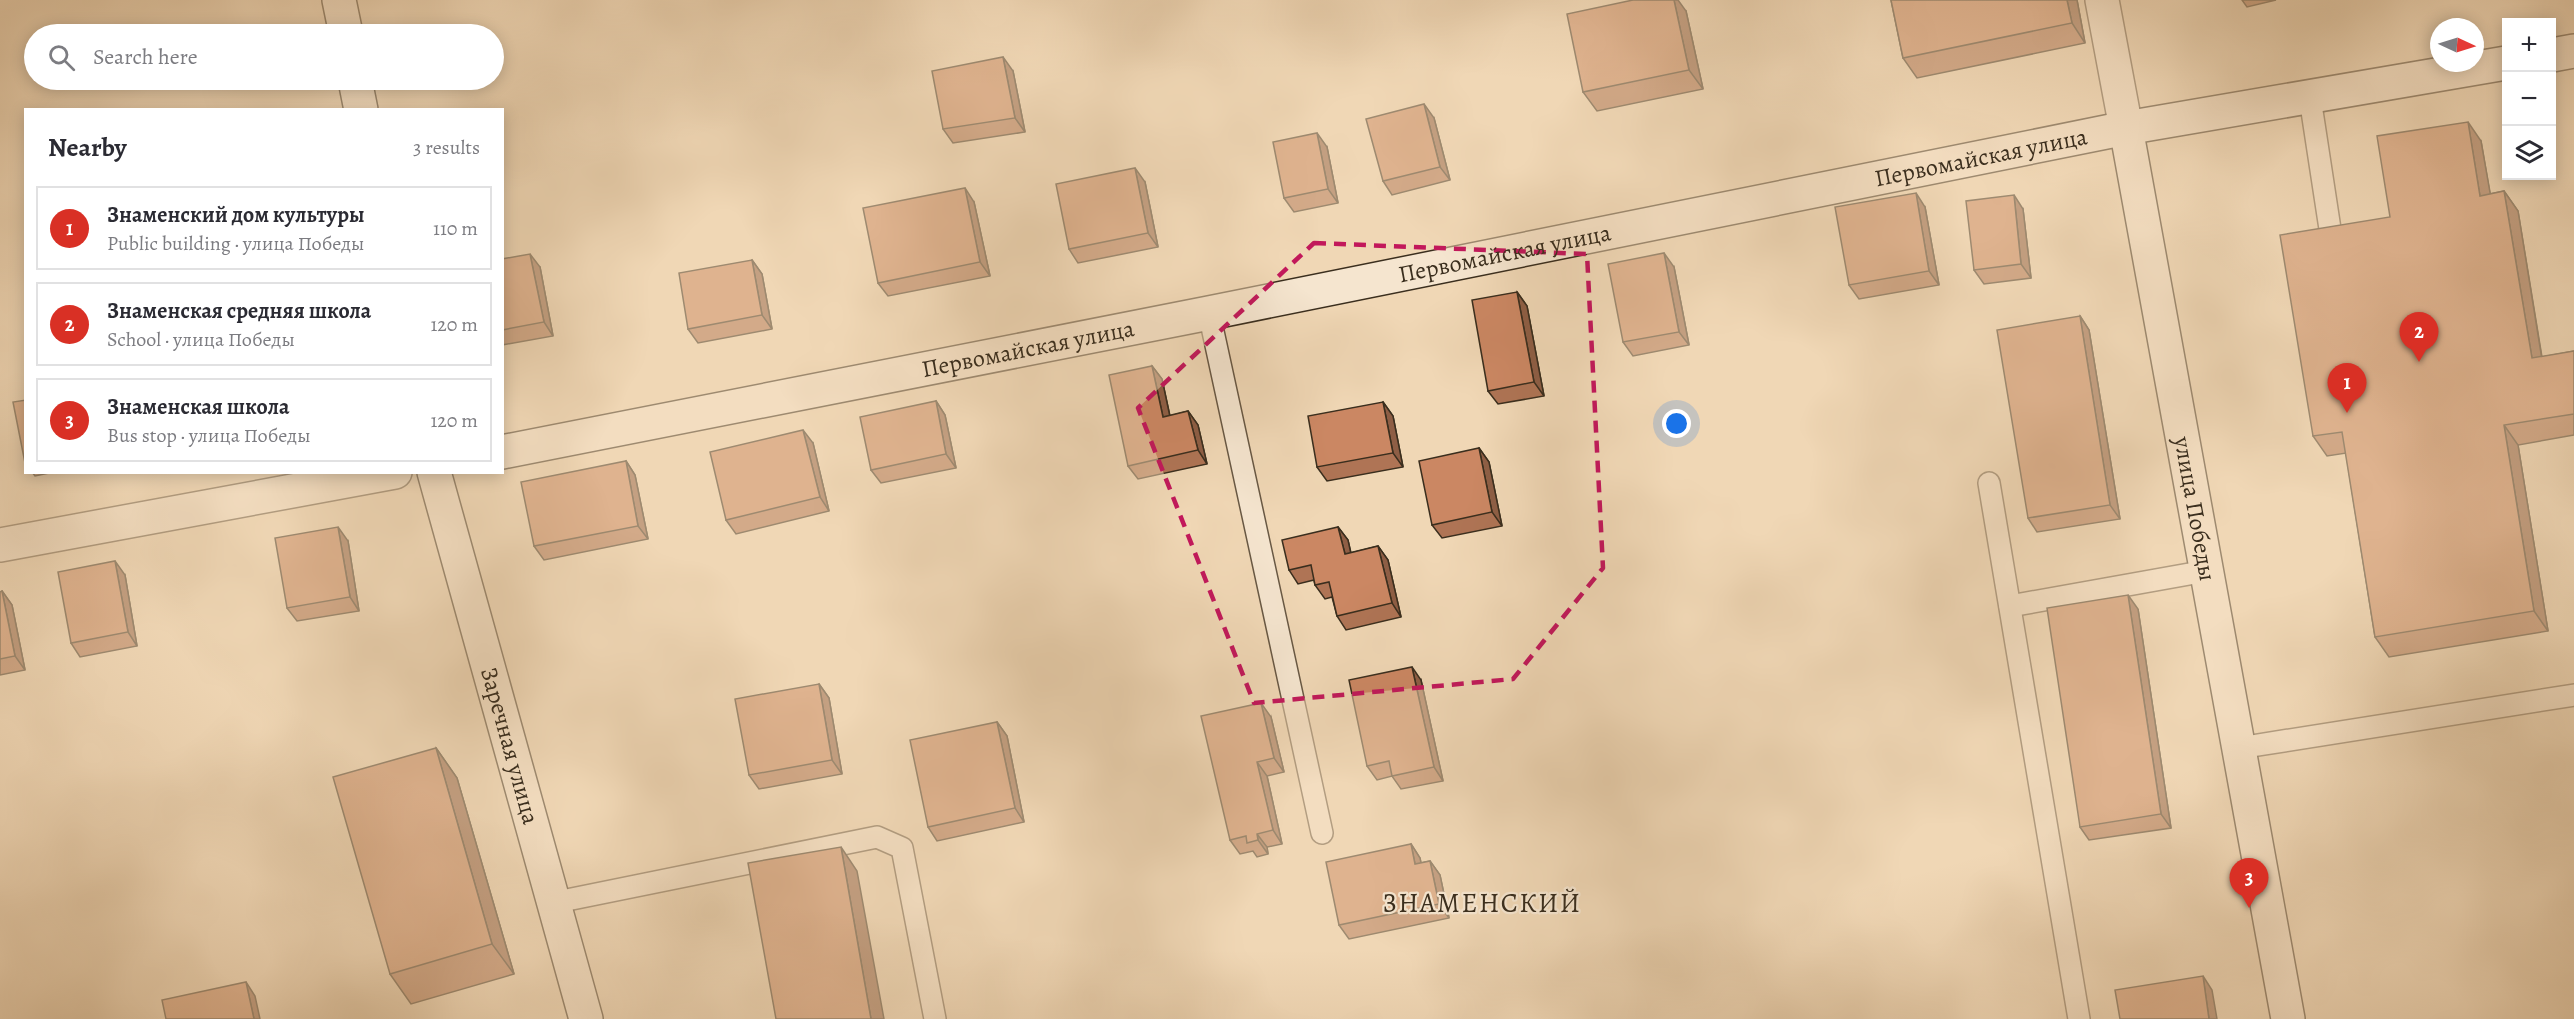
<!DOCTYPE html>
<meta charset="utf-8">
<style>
:root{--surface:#fff;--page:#f7f7f7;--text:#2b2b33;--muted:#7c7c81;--line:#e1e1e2;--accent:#d93025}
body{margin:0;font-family:Alegreya,serif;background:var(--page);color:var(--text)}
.controls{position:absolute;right:18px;top:18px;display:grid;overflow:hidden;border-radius:0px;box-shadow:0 3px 15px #0003}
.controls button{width:54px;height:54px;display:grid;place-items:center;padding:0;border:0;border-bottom:2px solid var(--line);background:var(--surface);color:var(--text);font:30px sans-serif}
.compass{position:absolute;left:2430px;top:18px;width:54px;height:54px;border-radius:50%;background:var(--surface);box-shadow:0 3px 15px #0003;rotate:94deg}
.you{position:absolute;left:1677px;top:424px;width:21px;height:21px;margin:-15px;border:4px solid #fff;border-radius:50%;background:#1a73e8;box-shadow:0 0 0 9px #1a73e833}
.badge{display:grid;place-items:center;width:39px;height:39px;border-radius:50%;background:var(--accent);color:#fff;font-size:20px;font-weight:700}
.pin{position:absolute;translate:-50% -50px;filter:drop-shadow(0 2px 3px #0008)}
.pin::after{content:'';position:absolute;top:32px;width:21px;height:18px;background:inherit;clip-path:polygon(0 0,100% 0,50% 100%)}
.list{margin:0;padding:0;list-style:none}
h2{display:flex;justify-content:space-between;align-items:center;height:78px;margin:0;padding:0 24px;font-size:26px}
h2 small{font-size:20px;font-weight:400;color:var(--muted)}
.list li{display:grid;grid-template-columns:39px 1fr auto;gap:18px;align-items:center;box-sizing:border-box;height:84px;margin:0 12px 12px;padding:0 12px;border:2px solid var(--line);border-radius:0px}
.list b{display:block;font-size:22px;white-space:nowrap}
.list p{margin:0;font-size:20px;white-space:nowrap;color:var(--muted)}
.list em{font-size:20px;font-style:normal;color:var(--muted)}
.icon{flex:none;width:33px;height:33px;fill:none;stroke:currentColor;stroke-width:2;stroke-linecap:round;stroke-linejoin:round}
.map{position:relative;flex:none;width:2574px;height:1019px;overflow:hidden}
.search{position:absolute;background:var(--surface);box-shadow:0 3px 15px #0003;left:24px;top:24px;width:480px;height:66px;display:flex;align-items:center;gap:15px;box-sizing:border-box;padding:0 21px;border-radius:33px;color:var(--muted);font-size:22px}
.panel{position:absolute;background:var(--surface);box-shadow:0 3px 15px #0003;left:24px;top:108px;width:480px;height:366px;border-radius:0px}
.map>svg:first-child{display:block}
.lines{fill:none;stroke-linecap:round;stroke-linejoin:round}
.lane-casing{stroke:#685844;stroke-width:24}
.street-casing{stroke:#685844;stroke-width:36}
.secondary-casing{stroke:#3a2e1e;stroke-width:36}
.lane{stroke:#f5e5cf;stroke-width:21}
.street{stroke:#f5e5cf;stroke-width:33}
.secondary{stroke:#f5e5cf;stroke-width:33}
.wall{fill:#af7455;stroke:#3a2e1e;stroke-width:1.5}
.shaded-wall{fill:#8e5e45;stroke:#3a2e1e;stroke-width:1.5}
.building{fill:#cb8763;stroke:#3a2e1e;stroke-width:1.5}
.marked{fill:none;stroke:#c2185b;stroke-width:4.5;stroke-dasharray:12 8;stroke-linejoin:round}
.labels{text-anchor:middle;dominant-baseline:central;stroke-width:4.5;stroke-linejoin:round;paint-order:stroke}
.street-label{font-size:24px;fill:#3a2e1e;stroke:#f5e5cf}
.quarter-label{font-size:27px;letter-spacing:1.5px;fill:#3a2e1e;stroke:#f5e5cf}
</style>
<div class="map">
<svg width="2574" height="1019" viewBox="0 0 2574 1019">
<rect width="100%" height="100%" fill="#f0d7b5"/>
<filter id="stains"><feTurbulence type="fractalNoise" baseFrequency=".00333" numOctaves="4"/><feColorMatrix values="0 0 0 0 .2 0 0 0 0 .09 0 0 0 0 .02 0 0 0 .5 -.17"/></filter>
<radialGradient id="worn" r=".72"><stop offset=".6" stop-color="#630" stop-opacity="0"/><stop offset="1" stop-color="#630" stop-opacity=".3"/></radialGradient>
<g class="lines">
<g class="lane-casing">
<g id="lane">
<path d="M2310,98L2332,242"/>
<path d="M1209,313L1322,833"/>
<path d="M1989,483L2079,1019"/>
<path d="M2010,606L2206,571"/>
<path d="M2239,748L2574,695"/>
<path d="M552,903L877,837L902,848L935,1019"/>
</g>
</g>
<g class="street-casing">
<g id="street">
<path d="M2102,0L2126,128"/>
<path d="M0,545L395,472"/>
</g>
</g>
<g class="secondary-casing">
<g id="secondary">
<path d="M339,0L346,34"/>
<path d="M2552,55L2574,51"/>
<path d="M355,80L361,110"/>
<path id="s1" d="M2126,128L2288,1019"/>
<path id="s2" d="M502,452L1209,313L2126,128L2506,63"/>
<path id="s3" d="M434,472L586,1019"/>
</g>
</g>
<use href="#lane" class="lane"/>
<use href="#street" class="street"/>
<use href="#secondary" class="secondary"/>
</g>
<g class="wall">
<path d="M1891,0H2077L2085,43L1917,78L1903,58Z"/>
<path d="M2242,0H2276L2247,7Z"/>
<path d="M1686,11L1703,89L1597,111L1583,92Z"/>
<path d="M1013,71L1025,132L953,143L943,129Z"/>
<path d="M1434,118L1450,180L1392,195L1383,181Z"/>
<path d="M2481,141L2490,194L2504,191L2518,211L2542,357L2574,351V435L2518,445L2548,631L2389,657L2375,637L2346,453L2327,456L2313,436L2390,217Z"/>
<path d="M1327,147L1338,203L1294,212L1284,198Z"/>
<path d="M1145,182L1158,247L1078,263L1069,249Z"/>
<path d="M974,202L990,276L888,296L878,283Z"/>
<path d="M1925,207L1939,285L1859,299L1849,285Z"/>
<path d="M2023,209L2031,278L1984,284L1974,270Z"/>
<path d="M502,259L540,267L553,336L502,345Z"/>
<path d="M752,260L762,274L772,329L698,343L688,329Z"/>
<path d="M1674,267L1689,345L1633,356L1623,342Z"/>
<path d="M1517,292L1527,306L1544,396L1498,404L1488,391Z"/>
<path d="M2080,316L2089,330L2120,519L2037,532L2028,518Z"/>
<path d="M1152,366L1162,379L1170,416L1188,411L1198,425L1207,464L1138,479L1128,466Z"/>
<path d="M936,401L945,415L956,468L881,483L871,470Z"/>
<path d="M1383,402L1393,416L1403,467L1327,481L1317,467Z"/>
<path d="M813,443L829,511L736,534L726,520Z"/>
<path d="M1479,448L1489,462L1502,526L1442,538L1432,525Z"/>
<path d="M626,461L635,475L648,539L544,560L534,546Z"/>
<path d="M32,472H54L35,476Z"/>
<path d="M1338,527L1348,540L1351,553L1378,546L1388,560L1401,617L1346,630L1337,616L1332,597L1325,599L1315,585L1314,580L1298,584L1289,570Z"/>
<path d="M348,541L359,611L297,621L287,608Z"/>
<path d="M125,575L137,646L80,657L71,643Z"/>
<path d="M2,591L12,605L25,670L0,675V592Z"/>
<path d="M2138,609L2171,828L2089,840L2080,827Z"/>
<path d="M1421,680L1443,781L1401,789L1392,776L1377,780L1367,766Z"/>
<path d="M819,684L829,698L842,774L759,789L749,775Z"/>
<path d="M1271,717L1284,772L1267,776L1282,844L1267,847L1268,854L1257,857L1253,851L1240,854L1230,840Z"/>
<path d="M997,722L1007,736L1024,822L937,841L928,827Z"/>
<path d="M436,748L457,778L514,974L411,1004L390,974Z"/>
<path d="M1411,844L1420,858L1421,863L1430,861L1440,875L1449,918L1349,939L1339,925Z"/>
</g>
<g class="shaded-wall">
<path d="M1674,0H1678L1686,11L1703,89L1689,70Z"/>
<path d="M2067,0H2077L2085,43L2072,23Z"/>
<path d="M1003,57L1013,71L1025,132L1015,118Z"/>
<path d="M1424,104L1434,118L1450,180L1440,167Z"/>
<path d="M2468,122L2481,141L2494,215L2480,196Z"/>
<path d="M1317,133L1327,147L1338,203L1328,189Z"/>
<path d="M1135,168L1145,182L1158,247L1148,233Z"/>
<path d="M965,188L974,202L990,276L980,262Z"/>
<path d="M2504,191L2518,211L2545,378L2532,358Z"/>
<path d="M1916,193L1925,207L1939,285L1929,271Z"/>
<path d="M2014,195L2023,209L2031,278L2021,264Z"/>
<path d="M1664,253L1674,267L1689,345L1679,332Z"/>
<path d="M530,254L540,267L553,336L544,322Z"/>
<path d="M752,260L762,274L772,329L762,315Z"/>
<path d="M1517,292L1527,306L1544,396L1534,382Z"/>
<path d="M2080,316L2089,330L2120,519L2110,505Z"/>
<path d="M1152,366L1162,379L1173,431L1163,417Z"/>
<path d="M936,401L945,415L956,468L946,454Z"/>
<path d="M1383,402L1393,416L1403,467L1393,453Z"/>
<path d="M1188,411L1198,425L1207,464L1198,450Z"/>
<path d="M2504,425L2518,445L2548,631L2534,611Z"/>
<path d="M803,430L813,443L829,511L820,497Z"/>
<path d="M1479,448L1489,462L1502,526L1492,512Z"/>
<path d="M626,461L635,475L648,539L638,526Z"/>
<path d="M338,527L348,541L359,611L350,597Z"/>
<path d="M1338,527L1348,540L1354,568L1345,554Z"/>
<path d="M1378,546L1388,560L1401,617L1392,603Z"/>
<path d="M115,561L125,575L137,646L128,632Z"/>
<path d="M2,591L12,605L25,670L15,656Z"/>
<path d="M2128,595L2138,609L2171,828L2161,814Z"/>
<path d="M1412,667L1421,680L1443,781L1434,767Z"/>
<path d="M819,684L829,698L842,774L832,760Z"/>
<path d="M1261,703L1271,717L1284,772L1274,758Z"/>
<path d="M997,722L1007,736L1024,822L1015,808Z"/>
<path d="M436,748L457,778L514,974L492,944Z"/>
<path d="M1257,762L1267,776L1282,844L1273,830Z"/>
<path d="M1257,834L1267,847L1268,854L1258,840Z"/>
<path d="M1411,844L1420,858L1424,878L1415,864Z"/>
<path d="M841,847L857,871L884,1019H871Z"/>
<path d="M1430,861L1440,875L1449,918L1439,904Z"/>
<path d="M2203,976L2212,990L2217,1019H2209Z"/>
<path d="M246,982L255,996L260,1019H254Z"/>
</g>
<g class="building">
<path d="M1633,0H1674L1689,70L1583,92L1567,14Z"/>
<path d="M1891,0H2067L2072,23L1903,58Z"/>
<path d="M1003,57L1015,118L943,129L932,71Z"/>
<path d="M1424,104L1440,167L1383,181L1366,119Z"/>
<path d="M2468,122L2480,196L2504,191L2532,358L2574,351V414L2504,425L2534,611L2375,637L2342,432L2313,436L2280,235L2390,217L2377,136Z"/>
<path d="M1317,133L1328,189L1284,198L1273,142Z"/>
<path d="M1135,168L1148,233L1069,249L1056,184Z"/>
<path d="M965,188L980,262L878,283L863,208Z"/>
<path d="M1916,193L1929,271L1849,285L1835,207Z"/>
<path d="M2014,195L2021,264L1974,270L1966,201Z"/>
<path d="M1664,253L1679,332L1623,342L1608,264Z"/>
<path d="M530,254L544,322L502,330V259Z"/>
<path d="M752,260L762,315L688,329L679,273Z"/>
<path d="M1517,292L1534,382L1488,391L1472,300Z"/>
<path d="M2080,316L2110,505L2028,518L1997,330Z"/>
<path d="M1152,366L1163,417L1188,411L1198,450L1128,466L1109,375Z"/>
<path d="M26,400V463H25L13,402Z"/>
<path d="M936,401L946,454L871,470L860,417Z"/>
<path d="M1383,402L1393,453L1317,467L1308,416Z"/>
<path d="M803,430L820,497L726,520L710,452Z"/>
<path d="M1479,448L1492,512L1432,525L1419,461Z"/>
<path d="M626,461L638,526L534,546L521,482Z"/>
<path d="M338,527L350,597L287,608L275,538Z"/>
<path d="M1338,527L1345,554L1378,546L1392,603L1337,616L1329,582L1315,585L1311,565L1289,570L1282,540Z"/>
<path d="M115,561L128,632L71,643L58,572Z"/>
<path d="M2,591L15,656L0,659V592Z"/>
<path d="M2128,595L2161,814L2080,827L2047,608Z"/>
<path d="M1412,667L1434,767L1392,776L1389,761L1367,766L1349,680Z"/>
<path d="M819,684L832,760L749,775L735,699Z"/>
<path d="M1261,703L1274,758L1257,762L1273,830L1257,834L1258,840L1247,843L1246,836L1230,840L1201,716Z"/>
<path d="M997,722L1015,808L928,827L910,740Z"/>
<path d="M436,748L492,944L390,974L333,777Z"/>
<path d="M1411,844L1415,864L1430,861L1439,904L1339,925L1326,862Z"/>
<path d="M841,847L871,1019H776L748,863Z"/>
<path d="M2203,976L2209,1019H2120L2115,990Z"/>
<path d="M246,982L254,1019H166L162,1000Z"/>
</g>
<path d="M0 0H2574V1019H0ZM1314,243L1587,254L1603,568L1513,679L1254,703L1138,408Z" fill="#f0d7b5" fill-opacity=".55" fill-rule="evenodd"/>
<path class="marked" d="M1314,243L1587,254L1603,568L1513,679L1254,703L1138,408Z"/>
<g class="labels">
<g class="street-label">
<text stroke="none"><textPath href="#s2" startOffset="1508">Первомайская улица</textPath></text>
<text stroke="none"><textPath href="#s2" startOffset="1022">Первомайская улица</textPath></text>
<text stroke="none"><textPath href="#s2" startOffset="536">Первомайская улица</textPath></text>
<text stroke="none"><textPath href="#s1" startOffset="387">улица Победы</textPath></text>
<text stroke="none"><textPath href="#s3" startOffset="284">Заречная улица</textPath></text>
</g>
<g class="quarter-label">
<text x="1482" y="903">ЗНАМЕНСКИЙ</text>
</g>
</g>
<rect width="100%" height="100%" filter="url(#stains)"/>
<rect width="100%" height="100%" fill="url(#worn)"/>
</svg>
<div class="controls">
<button>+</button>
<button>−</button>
<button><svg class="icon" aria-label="layers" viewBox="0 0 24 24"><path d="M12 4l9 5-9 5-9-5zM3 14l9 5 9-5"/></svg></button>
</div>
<svg class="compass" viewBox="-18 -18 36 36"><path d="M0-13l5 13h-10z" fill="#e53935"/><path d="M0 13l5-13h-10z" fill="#7c7c81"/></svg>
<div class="you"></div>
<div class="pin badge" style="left:2347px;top:413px">1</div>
<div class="pin badge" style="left:2419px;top:362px">2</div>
<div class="pin badge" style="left:2249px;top:908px">3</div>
<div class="search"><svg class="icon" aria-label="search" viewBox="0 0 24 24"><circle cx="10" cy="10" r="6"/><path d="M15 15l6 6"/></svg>Search here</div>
<section class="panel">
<h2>Nearby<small>3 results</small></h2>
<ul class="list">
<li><span class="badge">1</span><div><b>Знаменский дом культуры</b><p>Public building · улица Победы</p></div><em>110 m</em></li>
<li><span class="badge">2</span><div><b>Знаменская средняя школа</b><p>School · улица Победы</p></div><em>120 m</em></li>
<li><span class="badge">3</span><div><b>Знаменская школа</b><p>Bus stop · улица Победы</p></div><em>120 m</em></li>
</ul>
</section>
</div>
